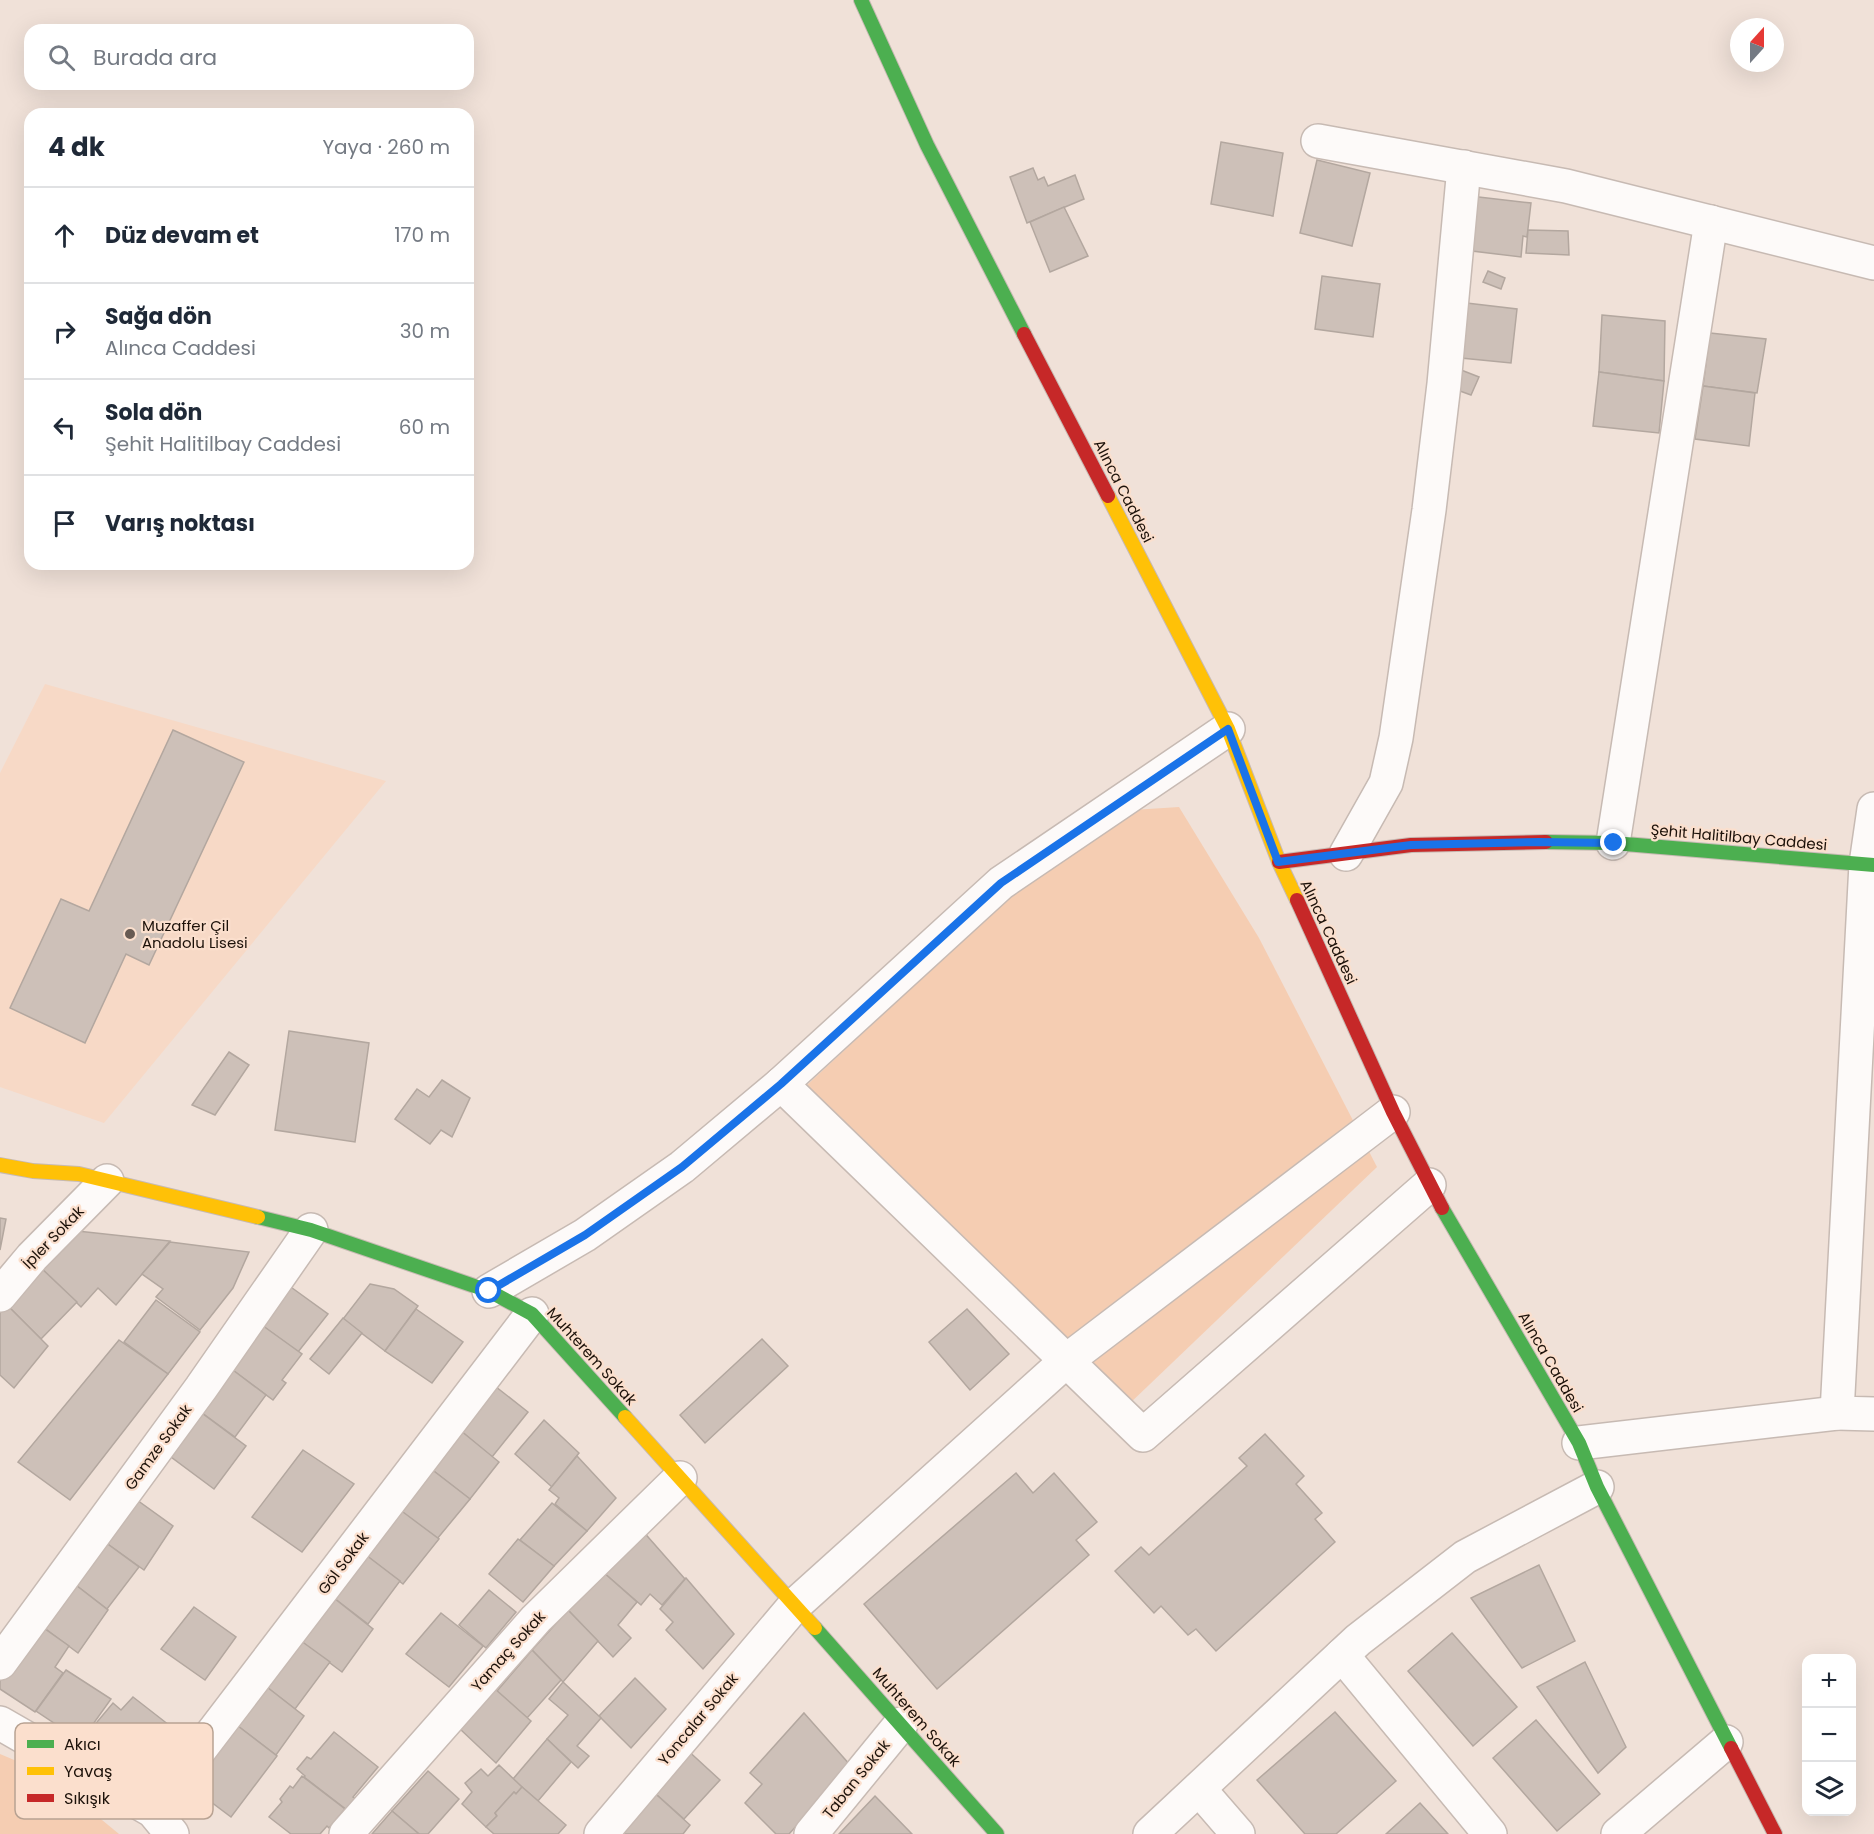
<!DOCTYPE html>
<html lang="tr">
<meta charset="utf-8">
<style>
:root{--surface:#fff;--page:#f2f2f3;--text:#1f2937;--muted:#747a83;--line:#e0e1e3}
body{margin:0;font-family:Poppins,sans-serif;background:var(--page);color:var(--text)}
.controls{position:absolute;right:18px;bottom:18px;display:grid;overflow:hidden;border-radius:12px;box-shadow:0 6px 24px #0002}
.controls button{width:54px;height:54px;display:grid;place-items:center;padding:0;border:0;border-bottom:2px solid var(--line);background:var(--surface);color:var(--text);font:30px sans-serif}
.compass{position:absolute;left:1730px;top:18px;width:54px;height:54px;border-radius:50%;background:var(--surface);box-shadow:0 6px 24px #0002;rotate:21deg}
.stop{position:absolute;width:18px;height:18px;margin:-14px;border:4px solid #1a73e8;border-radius:50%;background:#fff}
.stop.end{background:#1a73e8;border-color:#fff;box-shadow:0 2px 6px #0008}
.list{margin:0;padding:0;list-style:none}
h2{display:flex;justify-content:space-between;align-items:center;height:78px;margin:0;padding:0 24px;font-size:26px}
h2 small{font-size:20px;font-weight:400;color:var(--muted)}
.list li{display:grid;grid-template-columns:39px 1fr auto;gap:18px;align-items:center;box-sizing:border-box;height:96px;padding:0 24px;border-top:2px solid var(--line)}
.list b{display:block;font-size:22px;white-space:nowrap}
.list p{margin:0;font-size:20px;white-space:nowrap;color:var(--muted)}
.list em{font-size:20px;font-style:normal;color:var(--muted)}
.icon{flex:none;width:33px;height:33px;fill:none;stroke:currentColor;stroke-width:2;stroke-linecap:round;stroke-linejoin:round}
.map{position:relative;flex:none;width:1874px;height:1834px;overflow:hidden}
.search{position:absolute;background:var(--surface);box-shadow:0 6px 24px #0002;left:24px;top:24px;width:450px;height:66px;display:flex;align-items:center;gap:15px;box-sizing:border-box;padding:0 21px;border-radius:18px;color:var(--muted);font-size:22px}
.panel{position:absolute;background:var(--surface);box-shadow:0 6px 24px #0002;left:24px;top:108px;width:450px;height:462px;border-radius:18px}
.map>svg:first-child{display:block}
.built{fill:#f7d9c6}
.green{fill:#f5cdb2}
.building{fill:#cdc0b8;stroke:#b3a79f;stroke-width:1.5}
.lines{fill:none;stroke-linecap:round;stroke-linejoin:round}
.street-casing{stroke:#c7bab3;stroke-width:36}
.fast-casing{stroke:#c7bab3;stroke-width:16}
.slow-casing{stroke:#c7bab3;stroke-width:16}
.jam-casing{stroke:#c7bab3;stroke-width:16}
.street{stroke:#fdfaf9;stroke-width:33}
.fast{stroke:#4caf50;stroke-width:14}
.slow{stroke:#ffc107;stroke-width:14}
.jam{stroke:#c62828;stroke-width:14}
.route{stroke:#1a73e8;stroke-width:8}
.poi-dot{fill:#675a52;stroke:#fbdfcd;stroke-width:2}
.labels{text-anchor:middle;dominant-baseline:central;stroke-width:4.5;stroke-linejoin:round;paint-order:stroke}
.street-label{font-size:15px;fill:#1d120a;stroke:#fbdfcd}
.poi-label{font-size:15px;fill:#1d120a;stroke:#fbdfcd;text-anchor:start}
.key{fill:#fbdfcd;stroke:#b8a292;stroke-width:1.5}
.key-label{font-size:16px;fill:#1d120a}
</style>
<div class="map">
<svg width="1874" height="1834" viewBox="0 0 1874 1834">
<rect width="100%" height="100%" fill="#f0e1d8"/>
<path class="built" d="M45,684L386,781L104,1123L0,1087V773Z"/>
<g class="green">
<path d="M1179,807L1259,938L1377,1167L1126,1407L807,1085L1101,812Z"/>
<path d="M0,1754L45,1773L119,1834H0Z"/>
</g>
<g class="building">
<path d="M1221,142L1283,153L1273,216L1211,204Z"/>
<path d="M1317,160L1370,173L1352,246L1300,233Z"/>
<path d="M1033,168L1038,180L1044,177L1048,186L1075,175L1084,199L1027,223L1010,177Z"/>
<path d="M1470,196L1531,203L1527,237L1523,236L1521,257L1464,250Z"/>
<path d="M1064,207L1088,256L1050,272L1030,222Z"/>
<path d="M1528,230L1568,231L1569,255L1526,253Z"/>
<path d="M1488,271L1505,278L1501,289L1483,282Z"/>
<path d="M1322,276L1380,284L1373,337L1315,329Z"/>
<path d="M1458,302L1517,309L1511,363L1451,357Z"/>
<path d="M1602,315L1665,321L1664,381L1599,372Z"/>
<path d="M1710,333L1766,339L1757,393L1703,386Z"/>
<path d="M1456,368L1479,377L1471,395L1449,387Z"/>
<path d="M1599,372L1664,381L1659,433L1593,426Z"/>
<path d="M1703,386L1755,393L1749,446L1695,439Z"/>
<path d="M173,730L244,762L149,965L126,954L85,1043L10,1008L61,899L89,911Z"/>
<path d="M289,1031L369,1043L355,1142L275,1130Z"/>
<path d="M229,1052L249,1065L215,1115L192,1105Z"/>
<path d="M442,1080L470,1098L452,1137L441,1130L430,1144L395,1119L417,1089L429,1097Z"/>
<path d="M0,1218L6,1219L0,1250Z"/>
<path d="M68,1230L170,1241L116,1305L98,1288L81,1307L39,1266Z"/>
<path d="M170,1242L249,1252L233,1288L200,1330L156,1297L163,1289L142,1274Z"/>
<path d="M39,1266L77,1302L41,1339L6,1304Z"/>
<path d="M370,1284L394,1289L418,1306L385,1351L343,1319Z"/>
<path d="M288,1285L328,1314L298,1352L259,1323Z"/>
<path d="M156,1300L200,1332L168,1374L124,1342Z"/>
<path d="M6,1304L48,1346L14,1388L0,1375V1310Z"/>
<path d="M416,1309L463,1342L432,1383L385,1351Z"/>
<path d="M967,1309L1009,1354L970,1390L929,1342Z"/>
<path d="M343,1318L362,1333L329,1374L310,1359Z"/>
<path d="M259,1323L302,1354L282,1380L286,1383L273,1400L227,1366Z"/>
<path d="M762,1339L788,1366L705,1443L680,1415Z"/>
<path d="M119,1340L168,1374L70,1500L18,1462Z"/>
<path d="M225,1364L266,1395L235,1437L194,1407Z"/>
<path d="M491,1383L528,1412L492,1457L455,1426Z"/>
<path d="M195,1408L246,1446L214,1489L163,1451Z"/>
<path d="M544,1420L579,1453L552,1487L515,1454Z"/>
<path d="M455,1426L499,1462L470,1499L426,1465Z"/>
<path d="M1265,1434L1304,1476L1296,1484L1322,1513L1315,1519L1335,1542L1216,1651L1196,1629L1188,1635L1161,1606L1154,1613L1115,1571L1141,1547L1149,1555L1247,1466L1239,1458Z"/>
<path d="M303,1450L354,1484L302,1552L252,1517Z"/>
<path d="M577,1456L616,1498L587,1531L555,1504L559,1498L549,1490Z"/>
<path d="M426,1465L470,1499L437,1539L395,1507Z"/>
<path d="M1016,1473L1033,1493L1054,1473L1097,1522L1076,1540L1089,1555L937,1689L864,1604Z"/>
<path d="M130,1495L173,1526L144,1570L98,1537Z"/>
<path d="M552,1503L587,1531L554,1566L520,1540Z"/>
<path d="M395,1506L439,1539L403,1584L362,1552Z"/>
<path d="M641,1529L685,1579L662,1605L650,1594L641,1605L603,1572Z"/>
<path d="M98,1537L139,1567L107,1609L68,1579Z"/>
<path d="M518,1539L554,1566L523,1602L489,1574Z"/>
<path d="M362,1552L400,1581L368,1624L330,1595Z"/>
<path d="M1539,1565L1575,1641L1522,1668L1471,1598Z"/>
<path d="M603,1572L637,1602L618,1625L631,1638L613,1657L568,1610Z"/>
<path d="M686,1578L734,1634L703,1669L666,1630L673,1622L660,1609Z"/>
<path d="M68,1579L108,1610L78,1653L35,1621Z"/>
<path d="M489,1590L516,1612L486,1648L459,1625Z"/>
<path d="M330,1595L373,1629L342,1672L298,1639Z"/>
<path d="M194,1607L236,1637L205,1680L161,1649Z"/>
<path d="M568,1610L598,1641L563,1682L532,1650Z"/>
<path d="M441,1613L483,1646L449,1687L406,1654Z"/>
<path d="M35,1622L69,1646L55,1667L63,1673L35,1712L0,1689V1670Z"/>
<path d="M1452,1633L1517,1707L1473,1746L1408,1671Z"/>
<path d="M297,1638L330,1662L295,1709L263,1684Z"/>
<path d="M532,1650L561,1680L527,1718L497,1691Z"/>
<path d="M1585,1662L1626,1747L1598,1773L1537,1687Z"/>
<path d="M66,1670L111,1699L81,1741L36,1711Z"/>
<path d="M635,1678L666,1709L631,1748L599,1716Z"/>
<path d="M563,1682L601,1718L577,1746L589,1756L578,1768L547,1739L568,1715L549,1699Z"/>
<path d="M263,1684L304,1716L276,1755L234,1723Z"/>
<path d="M495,1689L531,1721L496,1763L460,1729Z"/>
<path d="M133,1697L169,1725L137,1763L114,1765L81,1741L113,1703L121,1710Z"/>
<path d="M1335,1712L1396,1781L1336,1834H1305L1257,1780Z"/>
<path d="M804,1713L851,1766L789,1834H776L745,1803L762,1784L750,1773Z"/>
<path d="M1536,1720L1600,1794L1557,1831L1493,1758Z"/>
<path d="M234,1723L277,1756L231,1817L186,1783Z"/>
<path d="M334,1732L378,1767L353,1797L356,1799L347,1810L304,1777L305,1776L297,1769L307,1757L311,1759Z"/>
<path d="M547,1739L571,1762L538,1801L513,1779Z"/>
<path d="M684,1747L720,1780L684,1819L648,1787Z"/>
<path d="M499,1765L522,1787L516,1794L514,1792L495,1813L497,1816L486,1827L462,1804L472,1792L465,1783L481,1769L488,1776Z"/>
<path d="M428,1771L459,1799L428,1834H419L392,1811Z"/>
<path d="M302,1776L345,1809L329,1828L327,1826L320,1834H291L269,1817L282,1802L280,1799L290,1786L293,1788Z"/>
<path d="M522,1787L566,1825L558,1834H494L486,1827L497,1816L495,1813L514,1792L516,1794Z"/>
<path d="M648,1787L690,1825L683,1834H620Z"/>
<path d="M875,1796L912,1834H839Z"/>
<path d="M1420,1803L1448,1834H1386Z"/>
<path d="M392,1811L419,1834H372Z"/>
</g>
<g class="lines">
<g class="street-casing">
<g id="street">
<path d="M1318,141L1566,186L1874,263"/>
<path d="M1874,809L1866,864L1837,1413L1874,1414"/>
<path d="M1613,843L1711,222"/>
<path d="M1346,854L1386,783L1396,738L1429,510L1444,384L1464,167"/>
<path d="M781,1084L1143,1435L1429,1185"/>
<path d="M489,1291L585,1235L682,1167L781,1084L1001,883L1228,729"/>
<path d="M0,1295L32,1257L107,1181"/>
<path d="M1579,1443L1837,1413"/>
<path d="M1342,1655L1490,1834"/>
<path d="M0,1663L201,1388L311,1230"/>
<path d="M0,1723L153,1811L172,1834"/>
<path d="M1199,1789L1238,1834"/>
<path d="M153,1811L532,1314"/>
<path d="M346,1834L536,1619L680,1478"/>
<path d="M601,1834L795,1605L1066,1361L1393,1112"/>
<path d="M811,1834L901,1724"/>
<path d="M1150,1834L1358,1640L1465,1557L1597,1487"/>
<path d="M1618,1834L1726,1742"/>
</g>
</g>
<g class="fast-casing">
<g id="fast">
<path d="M861,0L927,145L1024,334"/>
<path d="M1546,842L1613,843L1874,865"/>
<path d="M1442,1208L1579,1443L1597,1487L1731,1748"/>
<path d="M258,1217L311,1230L489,1291L532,1314L625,1417"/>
<path d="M815,1628L997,1834"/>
</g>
</g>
<g class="slow-casing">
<g id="slow">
<path d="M1108,496L1228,729L1279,862L1297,900"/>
<path d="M0,1165L33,1171L79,1174L258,1217"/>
<path d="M625,1417L815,1628"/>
</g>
</g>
<g class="jam-casing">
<g id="jam">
<path d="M1024,334L1108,496"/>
<path d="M1279,862L1411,845L1546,842"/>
<path d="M1297,900L1393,1112L1442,1208"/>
<path d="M1731,1748L1775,1834"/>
</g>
</g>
<use href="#street" class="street"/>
<use href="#fast" class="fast"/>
<use href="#slow" class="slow"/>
<use href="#jam" class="jam"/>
</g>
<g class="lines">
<path class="route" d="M489,1291L585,1235L682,1167L781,1084L1001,883L1228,729L1278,862L1411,845L1539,842L1614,843"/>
</g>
<circle class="poi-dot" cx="130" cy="934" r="6"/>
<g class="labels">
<g class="street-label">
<text transform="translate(1124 491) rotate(63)">Alınca Caddesi</text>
<text transform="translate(1739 837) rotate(5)">Şehit Halitilbay Caddesi</text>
<text transform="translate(1329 932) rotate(65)">Alınca Caddesi</text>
<text transform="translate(53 1237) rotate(-46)">İpler Sokak</text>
<text transform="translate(592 1356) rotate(48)">Muhterem Sokak</text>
<text transform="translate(1551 1362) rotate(60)">Alınca Caddesi</text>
<text transform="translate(158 1447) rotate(-54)">Gamze Sokak</text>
<text transform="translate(343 1563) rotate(-53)">Göl Sokak</text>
<text transform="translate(508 1651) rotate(-48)">Yamaç Sokak</text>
<text transform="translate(917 1717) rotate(49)">Muhterem Sokak</text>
<text transform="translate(698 1719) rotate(-50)">Yoncalar Sokak</text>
<text transform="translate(856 1779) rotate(-51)">Taban Sokak</text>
</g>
<g class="poi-label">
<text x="142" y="925">Muzaffer Çil<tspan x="142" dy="17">Anadolu Lisesi</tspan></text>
</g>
</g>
<rect x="15" y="1723" width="198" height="96" rx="9" class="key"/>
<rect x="27" y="1740" width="27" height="8" fill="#4caf50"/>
<rect x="27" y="1767" width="27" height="8" fill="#ffc107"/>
<rect x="27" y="1794" width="27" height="8" fill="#c62828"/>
<g class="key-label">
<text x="64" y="1750">Akıcı</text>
<text x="64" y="1777">Yavaş</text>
<text x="64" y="1804">Sıkışık</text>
</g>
</svg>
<div class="controls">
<button>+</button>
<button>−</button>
<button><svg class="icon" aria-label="layers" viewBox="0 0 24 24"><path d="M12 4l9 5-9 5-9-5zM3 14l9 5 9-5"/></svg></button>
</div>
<svg class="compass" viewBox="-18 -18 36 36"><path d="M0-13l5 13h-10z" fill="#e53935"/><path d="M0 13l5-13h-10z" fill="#747a83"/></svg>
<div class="stop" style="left:489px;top:1291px"></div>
<div class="stop end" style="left:1614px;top:843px"></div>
<div class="search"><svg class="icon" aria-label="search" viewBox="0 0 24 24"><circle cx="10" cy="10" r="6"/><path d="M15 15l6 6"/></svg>Burada ara</div>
<section class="panel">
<h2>4 dk<small>Yaya · 260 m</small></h2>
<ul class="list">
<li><svg class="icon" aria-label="ahead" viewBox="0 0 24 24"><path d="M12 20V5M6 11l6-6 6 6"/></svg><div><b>Düz devam et</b></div><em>170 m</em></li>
<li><svg class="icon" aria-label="right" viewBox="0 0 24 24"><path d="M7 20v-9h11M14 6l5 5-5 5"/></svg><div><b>Sağa dön</b><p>Alınca Caddesi</p></div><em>30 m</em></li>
<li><svg class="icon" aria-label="left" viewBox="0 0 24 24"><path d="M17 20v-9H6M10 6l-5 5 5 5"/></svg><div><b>Sola dön</b><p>Şehit Halitilbay Caddesi</p></div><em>60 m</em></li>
<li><svg class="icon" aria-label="arrive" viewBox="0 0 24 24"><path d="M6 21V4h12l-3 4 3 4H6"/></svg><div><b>Varış noktası</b></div></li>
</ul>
</section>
</div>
